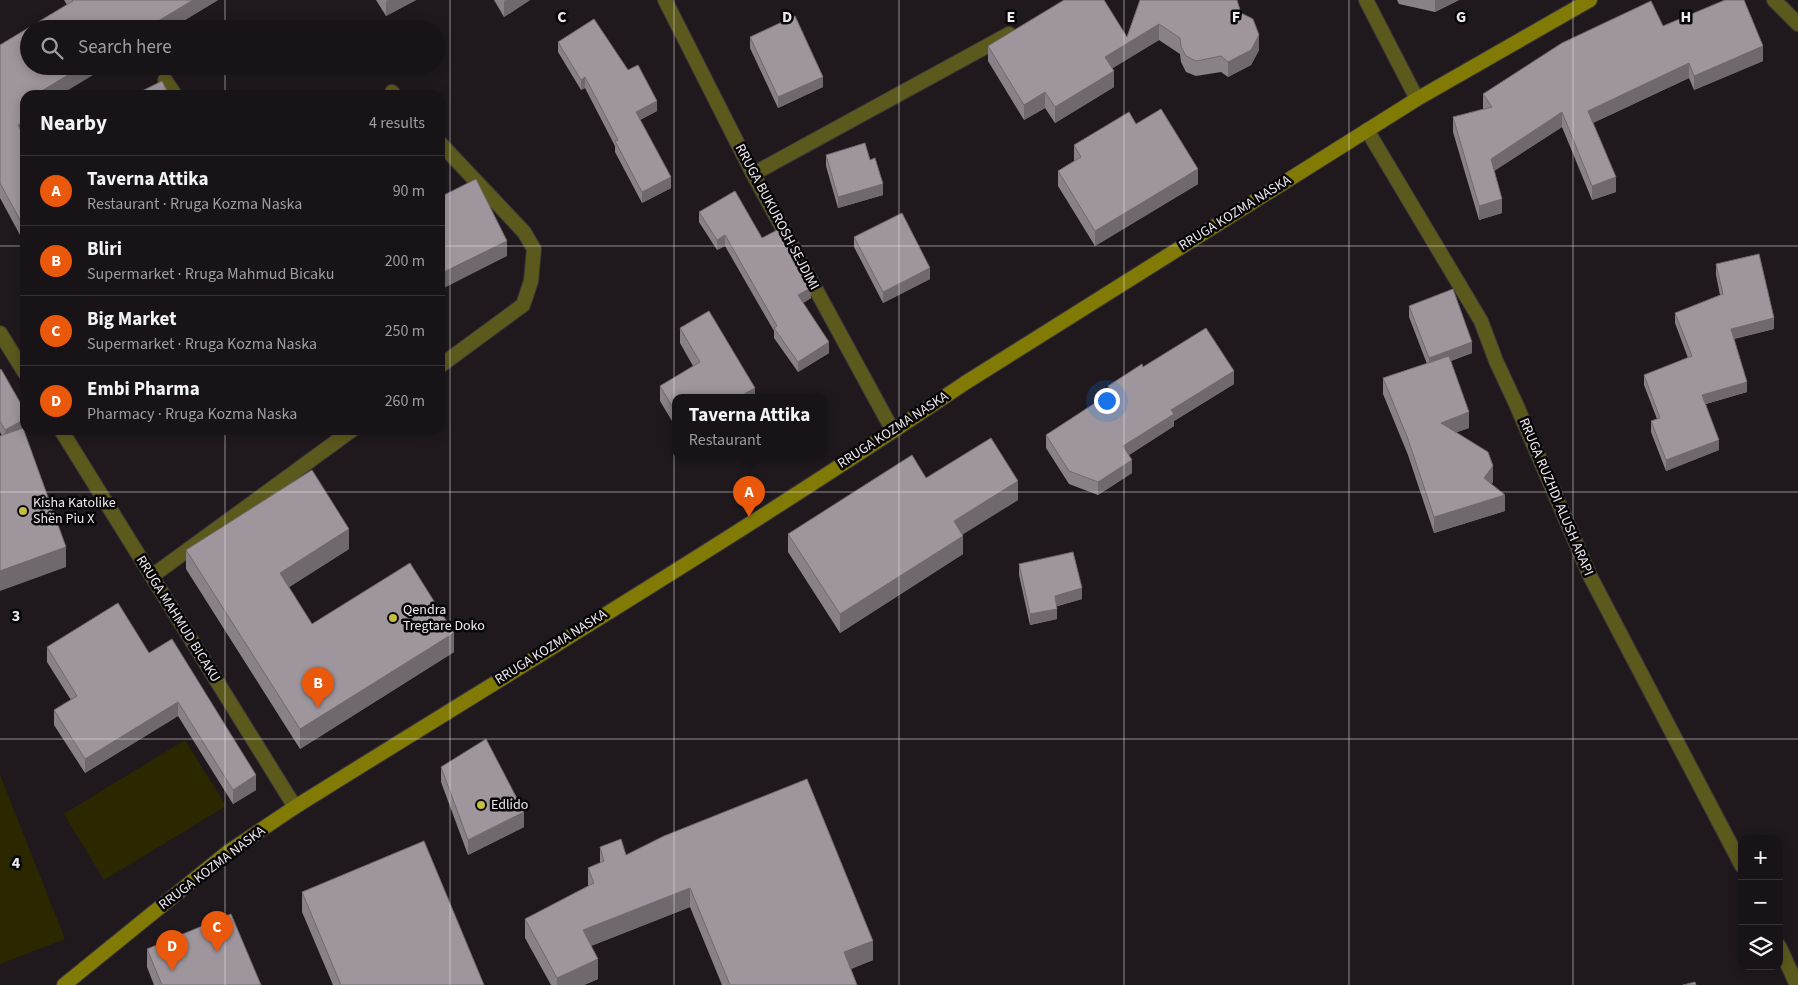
<!DOCTYPE html>
<meta charset="utf-8">
<style>
:root{--surface:#171316;--page:#242023;--text:#f1f3f6;--muted:#9e9ea1;--line:#363235;--accent:#ea580c}
body{margin:0;font-family:"Source Sans 3",sans-serif;background:var(--page);color:var(--text)}
.controls{position:absolute;right:15px;bottom:15px;display:grid;overflow:hidden;border-radius:10px;box-shadow:0 2px 12px #0003}
.controls button{width:45px;height:45px;display:grid;place-items:center;padding:0;border:0;border-bottom:1px solid var(--line);background:var(--surface);color:var(--text);font:25px sans-serif}
.you{position:absolute;left:1106px;top:400px;width:18px;height:18px;margin:-12px;border:4px solid #fff;border-radius:50%;background:#1a73e8;box-shadow:0 0 0 8px #1a73e833}
.badge{display:grid;place-items:center;width:32px;height:32px;border-radius:50%;background:var(--accent);color:#fff;font-size:16px;font-weight:700}
.pin{position:absolute;translate:-50% -41px;filter:drop-shadow(0 1px 2px #0008)}
.pin::after{content:'';position:absolute;top:26px;width:18px;height:15px;background:inherit;clip-path:polygon(0 0,100% 0,50% 100%)}
.popup{position:absolute;left:672px;top:394px;width:155px;height:65px;box-sizing:border-box;display:grid;place-content:center;border-radius:10px;background:var(--surface);filter:drop-shadow(0 1px 4px #0005);font-size:16px;white-space:nowrap;color:var(--muted)}
.popup b{font-size:19px;color:var(--text)}
.popup::after{content:'';position:absolute;left:50%;top:100%;margin-left:-10px;border:10px solid transparent;border-top-color:var(--surface)}
.list{margin:0;padding:0;list-style:none}
h2{display:flex;justify-content:space-between;align-items:center;height:65px;margin:0;padding:0 20px;font-size:21px}
h2 small{font-size:16px;font-weight:400;color:var(--muted)}
.list li{display:grid;grid-template-columns:32px 1fr auto;gap:15px;align-items:center;box-sizing:border-box;height:70px;padding:0 20px;border-top:1px solid var(--line)}
.list b{display:block;font-size:19px;white-space:nowrap}
.list p{margin:0;font-size:16px;white-space:nowrap;color:var(--muted)}
.list em{font-size:16px;font-style:normal;color:var(--muted)}
.icon{flex:none;width:28px;height:28px;fill:none;stroke:currentColor;stroke-width:2;stroke-linecap:round;stroke-linejoin:round}
.map{position:relative;flex:none;width:1798px;height:985px;overflow:hidden}
.search{position:absolute;background:var(--surface);box-shadow:0 2px 12px #0003;left:20px;top:20px;width:425px;height:55px;display:flex;align-items:center;gap:12px;box-sizing:border-box;padding:0 18px;border-radius:28px;color:var(--muted);font-size:19px}
.panel{position:absolute;background:var(--surface);box-shadow:0 2px 12px #0003;left:20px;top:90px;width:425px;height:345px;border-radius:15px}
.map>svg:first-child{display:block}
.green{fill:#2b2800}
.lines{fill:none;stroke-linecap:round;stroke-linejoin:round}
.minor-casing{stroke:#3c363b;stroke-width:16}
.secondary-casing{stroke:#3c363b;stroke-width:16}
.minor{stroke:#5c591d;stroke-width:14}
.secondary{stroke:#817b06;stroke-width:14}
.wall{fill:#888186}
.shaded-wall{fill:#6f696d}
.building{fill:#9e969c;stroke:#6f696d}
.grid{fill:none;stroke:#ede9ed;stroke-width:1;stroke-opacity:0.55}
.poi-dot{fill:#c4bd3e;stroke:#070507;stroke-width:2}
.labels{text-anchor:middle;dominant-baseline:central;stroke-width:5;stroke-linejoin:round;paint-order:stroke}
.street-label{font-size:14px;fill:#ede9ed;stroke:#070507}
.poi-label{font-size:14px;fill:#ede9ed;stroke:#070507;text-anchor:start}
.grid-label{font-size:16px;text-anchor:middle;font-weight:bold;fill:#ede9ed;stroke:#070507;stroke-width:5;stroke-linejoin:round;paint-order:stroke}
</style>
<div class="map">
<svg width="1798" height="985" viewBox="0 0 1798 985">
<rect width="100%" height="100%" fill="#1f191e"/>
<g class="green">
<path d="M185,740L226,806L104,880L64,814Z"/>
<path d="M0,775L65,939L0,964Z"/>
</g>
<g class="lines">
<g class="minor-casing">
<g id="minor">
<path d="M665,0L753,174L893,431"/>
<path d="M1366,0L1417,99"/>
<path d="M1774,0L1798,24"/>
<path d="M165,80L175,95"/>
<path d="M392,92L394,95"/>
<path d="M1367,130L1481,321L1496,361L1516,404L1590,576L1742,866"/>
<path d="M440,143L524,232L534,249L531,281L523,305L440,366"/>
<path d="M753,174L1009,34"/>
<path d="M0,333L25,373"/>
<path d="M61,430L295,807"/>
<path d="M152,576L352,430"/>
<path d="M1779,946L1797,985"/>
</g>
</g>
<g class="secondary-casing">
<path id="secondary" d="M64,985L228,852L295,807C519,667 746,531 965,383L1417,99L1590,0"/>
</g>
<use href="#minor" class="minor"/>
<use href="#secondary" class="secondary"/>
</g>
<g class="wall">
<path d="M64,0H218L170,29H29L25,95V136L24,137L25,139V235L24,233L20,235L0,198V45L67,5Z"/>
<path d="M376,0H416L386,16Z"/>
<path d="M494,0H530L504,17Z"/>
<path d="M1140,0L1241,13L1259,50L1251,65L1228,77L1221,72L1196,76L1186,72L1181,62L1180,54L1159,40L1112,68L1114,87L1055,123L1045,108L1024,120L988,61V46L1127,37Z"/>
<path d="M1397,0H1459L1435,12L1399,4Z"/>
<path d="M1663,26L1763,61L1694,90L1689,78L1593,123L1616,192L1592,200L1562,127L1494,171L1502,213L1479,220L1453,132V117L1483,109V94Z"/>
<path d="M750,37L823,87L778,108L750,48Z"/>
<path d="M558,42L628,70L657,111L640,120L671,188L642,203L615,152V146L585,88L581,90L558,52Z"/>
<path d="M1136,124L1198,184L1095,246L1058,186V171L1074,161V145Z"/>
<path d="M826,155L870,160L883,195L838,208L826,166Z"/>
<path d="M699,212L762,238L811,298L803,303L829,353L798,372L774,338V331L725,246L717,250L699,222Z"/>
<path d="M854,237L930,279L883,303L854,247Z"/>
<path d="M1716,264L1774,329L1734,339L1747,392L1706,404L1719,450L1666,471L1651,432V421L1657,419L1644,385V375L1688,358L1675,323V313L1720,295L1716,275Z"/>
<path d="M1409,306L1472,353L1451,361L1469,428L1456,432L1493,482L1491,484L1505,511L1434,533L1408,455L1383,394V378L1427,364L1409,317Z"/>
<path d="M680,328L755,398H675V426L660,401V386L693,366L680,343Z"/>
<path d="M1143,367L1234,384L1174,421V426L1129,455L1132,473L1098,495L1069,484L1046,448V435L1108,395V386Z"/>
<path d="M0,370L24,431L66,567L0,432Z"/>
<path d="M1018,500L962,534L963,554L840,633L788,552V534Z"/>
<path d="M349,549L289,587L312,624L454,652L300,749L186,569V550Z"/>
<path d="M1019,564L1082,599L1057,606V619L1030,625L1019,575Z"/>
<path d="M47,647L149,653L256,790L233,804L178,716L85,773L54,725V710L71,700L47,662Z"/>
<path d="M441,767L524,827L468,855L441,782Z"/>
<path d="M600,847L626,855L873,960L851,969L857,985H722L690,907L591,946L598,979L584,985H551L525,938V919L588,886V868L600,863Z"/>
<path d="M302,892L484,985H333L302,912Z"/>
<path d="M147,949L261,985H154L147,967Z"/>
</g>
<g class="shaded-wall">
<path d="M193,0H218L170,29H145Z"/>
<path d="M388,0H416L386,16V1Z"/>
<path d="M506,0H530L504,17V1Z"/>
<path d="M1435,0H1459L1435,12Z"/>
<path d="M1159,24V40L1105,73V57Z"/>
<path d="M1259,35V50L1251,65L1228,77V62Z"/>
<path d="M1763,46V61L1694,90V76Z"/>
<path d="M1689,63V78L1588,125V111Z"/>
<path d="M83,66H108L60,95H35Z"/>
<path d="M1114,71V87L1055,123V107Z"/>
<path d="M585,77V88L581,90V80Z"/>
<path d="M823,77V87L778,108V97Z"/>
<path d="M1045,92V108L1024,120V105Z"/>
<path d="M25,101V116L20,104Z"/>
<path d="M657,101V111L636,122V112Z"/>
<path d="M1562,112V127L1491,173V159Z"/>
<path d="M25,121V136L18,140V125Z"/>
<path d="M1198,169V184L1095,246V231Z"/>
<path d="M671,177V188L642,203V192Z"/>
<path d="M1616,177V192L1592,200V186Z"/>
<path d="M883,184V195L838,208V197Z"/>
<path d="M1502,199V213L1479,220V206Z"/>
<path d="M24,218V233L20,235V220Z"/>
<path d="M725,235V246L717,250V240Z"/>
<path d="M507,241V256L440,290V274Z"/>
<path d="M930,268V279L883,303V292Z"/>
<path d="M811,288V298L798,306V295Z"/>
<path d="M1774,318V329L1731,339V329Z"/>
<path d="M829,342V353L798,372V362Z"/>
<path d="M1472,342V353L1429,369V358Z"/>
<path d="M1234,371V384L1174,421V426L1123,459V446L1171,410Z"/>
<path d="M1747,382V392L1702,405V395Z"/>
<path d="M755,388V398H737Z"/>
<path d="M1469,412V428L1441,438V423Z"/>
<path d="M25,419V430L5,441V430Z"/>
<path d="M1719,440V450L1666,471V460Z"/>
<path d="M1132,460V473L1098,495V482Z"/>
<path d="M1493,466V482L1484,493V478Z"/>
<path d="M1018,481V500L954,540V521Z"/>
<path d="M1505,495V511L1434,533V517Z"/>
<path d="M349,529V549L280,593V573Z"/>
<path d="M963,536V554L840,633V614Z"/>
<path d="M66,547V567L0,591V571Z"/>
<path d="M1082,588V599L1055,607V596Z"/>
<path d="M1057,609V619L1030,625V614Z"/>
<path d="M454,633V652L300,749V729Z"/>
<path d="M178,702V716L85,773V759Z"/>
<path d="M256,775V790L233,804V790Z"/>
<path d="M524,812V827L468,855V840Z"/>
<path d="M690,888V907L583,949V930Z"/>
<path d="M873,941V960L844,971V952Z"/>
<path d="M598,959V979L584,985H557V978Z"/>
</g>
<g class="building">
<path d="M72,0H193L145,29H29V66H83L35,95H25V101L20,104L25,111V121L18,125L25,139V220L24,218L20,220L0,183V45L73,1Z"/>
<path d="M1064,0H1104L1127,37L1140,0H1237L1241,13L1253,19L1259,35L1251,50L1228,62L1221,56L1196,61L1186,56L1181,47L1180,38L1159,24L1105,57L1114,71L1055,107L1045,92L1024,105L988,46Z"/>
<path d="M1725,0H1744L1763,46L1694,76L1689,63L1588,111L1616,177L1592,186L1562,112L1491,159L1502,199L1479,206L1453,117L1492,107L1483,94L1562,43L1651,1L1663,26Z"/>
<path d="M795,16L823,77L778,97L750,37Z"/>
<path d="M594,19L628,70L638,65L657,101L636,112L671,177L642,192L615,141L618,140L585,77L581,80L558,42Z"/>
<path d="M162,81L169,95H134Z"/>
<path d="M1161,109L1198,169L1095,231L1058,171L1081,157L1074,145L1129,112L1136,124Z"/>
<path d="M865,143L870,160L875,158L883,184L838,197L826,155Z"/>
<path d="M476,179L507,241L440,274V197Z"/>
<path d="M735,191L762,238L779,229L811,288L798,295L829,342L798,362L774,328L777,326L725,235L717,240L699,212Z"/>
<path d="M902,213L930,268L883,292L854,237Z"/>
<path d="M1759,254L1774,318L1731,329L1747,382L1702,395L1719,440L1666,460L1651,421L1660,418L1644,375L1692,356L1675,313L1723,294L1716,264Z"/>
<path d="M1453,289L1472,342L1429,358L1409,306Z"/>
<path d="M709,311L755,388L737,398H675V411L660,386L700,362L680,328Z"/>
<path d="M1206,328L1234,371L1171,410L1174,414L1123,446L1132,460L1098,482L1069,471L1046,435L1112,392L1108,386L1142,364L1143,367Z"/>
<path d="M1449,356L1469,412L1441,423L1488,452L1493,466L1484,478L1505,495L1434,517L1408,439L1383,378Z"/>
<path d="M1,369L25,411V419L5,430L0,421V370Z"/>
<path d="M23,428L66,547L0,571V436Z"/>
<path d="M991,438L1018,481L954,521L963,536L840,614L788,534L912,455L926,478Z"/>
<path d="M312,470L349,529L280,573L312,624L410,563L454,633L300,729L186,550Z"/>
<path d="M1073,552L1082,588L1055,596L1057,609L1030,614L1019,564Z"/>
<path d="M118,603L149,653L172,639L256,775L233,790L178,702L85,759L54,710L77,696L47,647Z"/>
<path d="M486,739L524,812L468,840L441,767Z"/>
<path d="M807,779L873,941L844,952L857,985H730L690,888L583,930L598,959L557,978L525,919L594,883L588,868L604,861L600,847L621,839L626,855L664,836Z"/>
<path d="M424,841L484,985H341L302,892Z"/>
<path d="M231,914L261,985H162L147,949Z"/>
<path d="M1695,982L1696,985H1683Z"/>
</g>
<path class="grid" d="M225,0V29M450,0V985M674,0V985M899,0V985M1124,0V985M1349,0V985M1573,0V985M225,66V95M0,246H25M440,246H1798M225,430V985M0,492H1798M0,739H1798"/>
<g class="poi-dot">
<circle cx="23" cy="511" r="5"/>
<circle cx="393" cy="618" r="5"/>
<circle cx="481" cy="805" r="5"/>
</g>
<g class="labels">
<g class="street-label">
<text transform="translate(1235 213) rotate(-32)">RRUGA KOZMA NASKA</text>
<text transform="translate(777 217) rotate(62)">RRUGA BUKUROSH SEJDIMI</text>
<text transform="translate(893 430) rotate(-33)">RRUGA KOZMA NASKA</text>
<text transform="translate(1556 497) rotate(67)">RRUGA RUZHDI ALUSH ARAPI</text>
<text transform="translate(178 619) rotate(58)">RRUGA MAHMUD BICAKU</text>
<text transform="translate(551 647) rotate(-32)">RRUGA KOZMA NASKA</text>
<text transform="translate(212 868) rotate(-37)">RRUGA KOZMA NASKA</text>
</g>
<g class="poi-label">
<text x="33" y="503">Kisha Katolike<tspan x="33" dy="16">Shën Piu X</tspan></text>
<text x="403" y="610">Qendra<tspan x="403" dy="16">Tregtare Doko</tspan></text>
<text x="491" y="805">Edlido</text>
</g>
</g>
<g class="grid-label">
<text x="562" y="22">C</text>
<text x="787" y="22">D</text>
<text x="1011" y="22">E</text>
<text x="1236" y="22">F</text>
<text x="1461" y="22">G</text>
<text x="1686" y="22">H</text>
<text x="16" y="621">3</text>
<text x="16" y="868">4</text>
</g>
</svg>
<div class="controls">
<button>+</button>
<button>−</button>
<button><svg class="icon" aria-label="layers" viewBox="0 0 24 24"><path d="M12 4l9 5-9 5-9-5zM3 14l9 5 9-5"/></svg></button>
</div>
<div class="you"></div>
<div class="pin badge" style="left:749px;top:517px">A</div>
<div class="popup"><b>Taverna Attika</b>Restaurant</div>
<div class="pin badge" style="left:318px;top:708px">B</div>
<div class="pin badge" style="left:217px;top:952px">C</div>
<div class="pin badge" style="left:172px;top:971px">D</div>
<div class="search"><svg class="icon" aria-label="search" viewBox="0 0 24 24"><circle cx="10" cy="10" r="6"/><path d="M15 15l6 6"/></svg>Search here</div>
<section class="panel">
<h2>Nearby<small>4 results</small></h2>
<ul class="list">
<li><span class="badge">A</span><div><b>Taverna Attika</b><p>Restaurant · Rruga Kozma Naska</p></div><em>90 m</em></li>
<li><span class="badge">B</span><div><b>Bliri</b><p>Supermarket · Rruga Mahmud Bicaku</p></div><em>200 m</em></li>
<li><span class="badge">C</span><div><b>Big Market</b><p>Supermarket · Rruga Kozma Naska</p></div><em>250 m</em></li>
<li><span class="badge">D</span><div><b>Embi Pharma</b><p>Pharmacy · Rruga Kozma Naska</p></div><em>260 m</em></li>
</ul>
</section>
</div>
